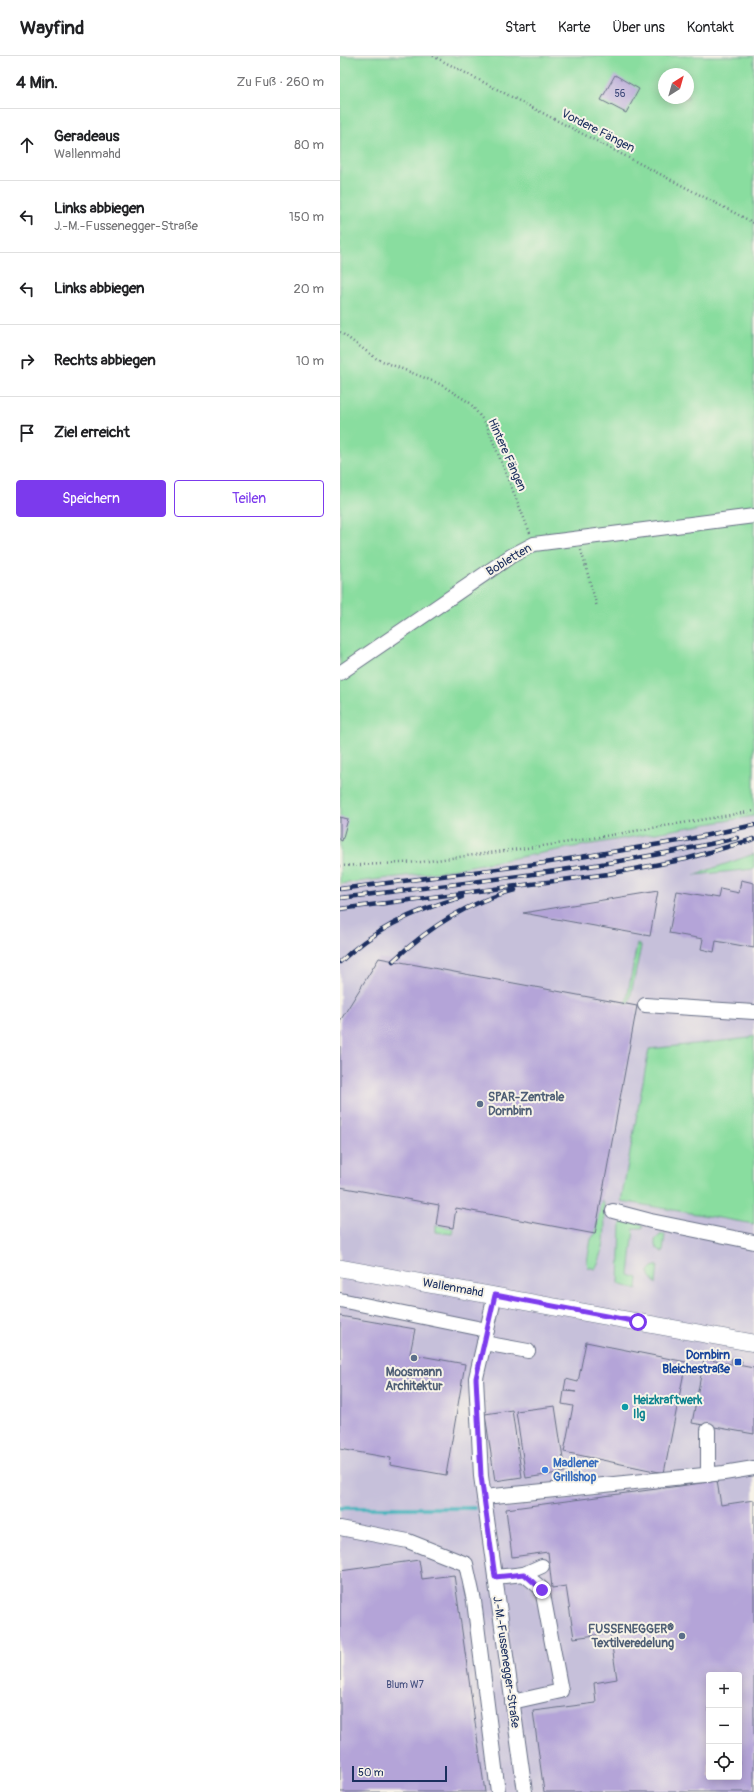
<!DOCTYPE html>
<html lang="de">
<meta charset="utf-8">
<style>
:root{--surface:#fff;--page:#f6f6f6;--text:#202124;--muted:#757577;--line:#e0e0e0;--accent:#7c3aed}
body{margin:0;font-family:Pangolin,sans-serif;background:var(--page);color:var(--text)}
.controls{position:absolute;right:12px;bottom:12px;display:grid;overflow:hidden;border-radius:4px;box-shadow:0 2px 10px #0003}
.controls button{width:36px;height:36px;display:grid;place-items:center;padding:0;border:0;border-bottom:1px solid var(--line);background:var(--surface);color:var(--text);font:20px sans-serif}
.compass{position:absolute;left:318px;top:12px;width:36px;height:36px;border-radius:50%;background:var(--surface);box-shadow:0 2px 10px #0003;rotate:37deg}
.scale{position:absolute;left:12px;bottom:10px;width:95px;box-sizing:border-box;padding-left:4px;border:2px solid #1b2f5e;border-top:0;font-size:11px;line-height:14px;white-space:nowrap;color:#1b2f5e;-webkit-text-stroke:3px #f7f3e8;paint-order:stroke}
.stop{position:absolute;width:12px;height:12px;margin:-9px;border:3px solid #7c3aed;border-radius:50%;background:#fff}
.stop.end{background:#7c3aed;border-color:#fff;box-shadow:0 1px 4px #0008}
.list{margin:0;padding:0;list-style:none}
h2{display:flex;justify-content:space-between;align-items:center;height:52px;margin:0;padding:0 16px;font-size:17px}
h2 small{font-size:13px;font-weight:400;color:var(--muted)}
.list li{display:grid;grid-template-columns:26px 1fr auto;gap:12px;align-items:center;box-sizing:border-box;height:72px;padding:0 16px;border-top:1px solid var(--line)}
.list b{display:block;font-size:15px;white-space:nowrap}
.list p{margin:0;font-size:13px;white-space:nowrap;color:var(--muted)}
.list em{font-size:13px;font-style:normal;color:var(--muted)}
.actions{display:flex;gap:8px;padding:12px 16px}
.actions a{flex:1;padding:9px 0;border:1px solid var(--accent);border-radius:4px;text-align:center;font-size:14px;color:var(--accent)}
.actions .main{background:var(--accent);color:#fff}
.icon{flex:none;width:22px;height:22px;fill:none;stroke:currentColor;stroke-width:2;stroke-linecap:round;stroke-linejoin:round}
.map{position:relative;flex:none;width:414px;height:1736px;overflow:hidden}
header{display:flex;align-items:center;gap:24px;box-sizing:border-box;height:56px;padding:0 20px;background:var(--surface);border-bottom:1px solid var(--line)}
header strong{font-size:19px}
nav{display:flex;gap:22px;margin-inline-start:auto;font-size:14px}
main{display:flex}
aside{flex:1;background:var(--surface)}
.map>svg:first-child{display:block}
.industrial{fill:#c6c0da;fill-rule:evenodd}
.green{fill:#89dd9f;stroke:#52867e;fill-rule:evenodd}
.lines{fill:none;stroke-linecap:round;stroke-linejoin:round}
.stream{stroke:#44b4bd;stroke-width:4}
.building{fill:#b4a4d8;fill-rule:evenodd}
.minor-casing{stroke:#676f86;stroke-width:16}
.major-casing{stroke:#676f86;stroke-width:18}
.path{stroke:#676f86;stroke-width:2.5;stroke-dasharray:1 3;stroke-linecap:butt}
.minor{stroke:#fff;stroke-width:14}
.major{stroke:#fff;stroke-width:17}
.rail-casing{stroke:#1b2f5e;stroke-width:4.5}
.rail{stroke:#f7f3e8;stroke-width:3;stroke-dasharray:9;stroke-linecap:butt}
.route{stroke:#7c3aed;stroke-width:5}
.service-dot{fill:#5c6f8a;stroke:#f7f3e8;stroke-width:1.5}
.transit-dot{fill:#1a4fb4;stroke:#f7f3e8;stroke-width:1.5}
.culture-dot{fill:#0f9aa8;stroke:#f7f3e8;stroke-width:1.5}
.shop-dot{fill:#3f7fe0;stroke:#f7f3e8;stroke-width:1.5}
.labels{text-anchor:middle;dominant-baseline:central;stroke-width:4;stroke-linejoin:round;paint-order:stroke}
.number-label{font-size:10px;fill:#414c7c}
.street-label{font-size:12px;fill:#1b2f5e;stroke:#f7f3e8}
.service-label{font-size:12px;font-weight:bold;fill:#4e5e75;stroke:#f7f3e8;text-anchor:start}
.transit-label{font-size:12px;font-weight:bold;fill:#164399;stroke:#f7f3e8;text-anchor:end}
.culture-label{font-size:12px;font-weight:bold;fill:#0d838f;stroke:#f7f3e8;text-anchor:start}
.shop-label{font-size:12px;font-weight:bold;fill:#366cbe;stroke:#f7f3e8;text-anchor:start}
</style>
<header>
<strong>Wayfind</strong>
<nav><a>Start</a><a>Karte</a><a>Über uns</a><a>Kontakt</a></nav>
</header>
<main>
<aside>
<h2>4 Min.<small>Zu Fuß · 260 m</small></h2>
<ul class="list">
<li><svg class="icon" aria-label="ahead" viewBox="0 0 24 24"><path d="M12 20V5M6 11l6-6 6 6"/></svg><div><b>Geradeaus</b><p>Wallenmahd</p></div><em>80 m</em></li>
<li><svg class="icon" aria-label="left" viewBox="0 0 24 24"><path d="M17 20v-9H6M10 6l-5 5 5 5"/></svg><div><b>Links abbiegen</b><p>J.-M.-Fussenegger-Straße</p></div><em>150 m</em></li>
<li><svg class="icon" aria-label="left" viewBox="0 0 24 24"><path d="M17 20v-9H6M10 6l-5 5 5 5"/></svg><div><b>Links abbiegen</b></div><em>20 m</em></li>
<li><svg class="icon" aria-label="right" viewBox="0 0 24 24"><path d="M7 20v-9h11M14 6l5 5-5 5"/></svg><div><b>Rechts abbiegen</b></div><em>10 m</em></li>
<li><svg class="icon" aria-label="arrive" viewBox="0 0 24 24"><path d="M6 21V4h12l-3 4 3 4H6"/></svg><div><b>Ziel erreicht</b></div></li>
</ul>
<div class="actions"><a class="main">Speichern</a><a>Teilen</a></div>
</aside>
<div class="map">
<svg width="414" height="1736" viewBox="0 0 414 1736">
<rect width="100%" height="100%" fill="#f7f3e8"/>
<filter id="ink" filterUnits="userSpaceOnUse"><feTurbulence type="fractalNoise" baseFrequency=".025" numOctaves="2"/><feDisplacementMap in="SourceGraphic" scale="8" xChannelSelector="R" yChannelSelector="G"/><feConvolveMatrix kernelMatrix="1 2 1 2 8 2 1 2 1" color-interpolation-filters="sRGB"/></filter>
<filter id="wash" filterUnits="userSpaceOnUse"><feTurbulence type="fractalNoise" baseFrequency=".012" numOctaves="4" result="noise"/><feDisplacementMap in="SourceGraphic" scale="16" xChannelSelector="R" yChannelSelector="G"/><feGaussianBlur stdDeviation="0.9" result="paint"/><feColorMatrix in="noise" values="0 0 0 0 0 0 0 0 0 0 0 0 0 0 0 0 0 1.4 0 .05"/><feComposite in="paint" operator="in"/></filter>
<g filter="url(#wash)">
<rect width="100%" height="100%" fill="#f5e6d1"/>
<path class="industrial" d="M414,760V798L356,818L414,813V979L281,1144L290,1147L414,1168V1736H0V829L98,816L229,792ZM369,1619H399V1721H369Z"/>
<g class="green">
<path d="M0,0H414V760L229,792L98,816L0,828ZM324,18H348V42H324Z"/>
<path d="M414,798V813L354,819Z"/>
<path d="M297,888L301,890L289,948H286Z"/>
<path d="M414,979V1168L281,1145L309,993L410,982Z"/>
<path d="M261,1144L264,1148C265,1170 267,1193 255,1213L248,1211L247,1206L251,1183L255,1178Z"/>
<path d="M286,1165L302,1168L303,1172H294L289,1219L298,1222L297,1233L281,1229L279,1227L281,1167Z"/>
<path d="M96,1169L113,1172L112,1178L96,1176Z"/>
<path d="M325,1178L323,1197L315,1190V1184L320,1179Z"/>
<path d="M318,1209L316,1228L309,1220V1215L313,1211Z"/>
</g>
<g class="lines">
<path class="stream" d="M0,1452H134"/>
</g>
<g id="blocks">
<g class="building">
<path d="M275,19L299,33L286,57L261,44Z"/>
<path d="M0,761L8,763L2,785L0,784Z"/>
<path d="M401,824L414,827V892L376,885L374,896L361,893L363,883L329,877L337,835L378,842L380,833L399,837Z"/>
<path d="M318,835L310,880L183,857Z"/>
<path d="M39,902L297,950L255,1178L116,1152L113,1172L96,1169L99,1149L0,1131V965Z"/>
<path d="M0,1260L75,1273L70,1298L125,1308L106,1419L50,1409L51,1402L0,1393Z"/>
<path d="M246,1286L346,1306L324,1417L224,1396L233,1350L222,1348L224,1335L236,1336L224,1334L226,1323L238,1326Z"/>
<path d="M392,1302L402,1305L401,1308L391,1306Z"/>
<path d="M364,1303L414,1312V1378L352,1367Z"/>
<path d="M215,1350L225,1416L186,1422L176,1355Z"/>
<path d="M172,1354L182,1421L155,1425L145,1358Z"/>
<path d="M377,1425L381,1449L414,1444V1736H204L193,1655L256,1647L254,1627L277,1623L270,1577L234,1582L226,1530L212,1532L208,1496L172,1501L166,1453ZM369,1619H399V1721H369Z"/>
<path d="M79,1504L82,1523L114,1519L145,1736H0V1515Z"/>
</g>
</g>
</g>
<g filter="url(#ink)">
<use href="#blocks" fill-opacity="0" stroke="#676f86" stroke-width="1"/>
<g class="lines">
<g class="minor-casing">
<g id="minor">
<path d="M0,617L171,500L194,488L414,460"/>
<path d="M305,949L414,956"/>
<path d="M273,1155L311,1165L414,1186"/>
<path d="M155,1239L136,1322L141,1420L185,1736"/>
<path d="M0,1244L147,1274"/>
<path d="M144,1287L188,1295"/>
<path d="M368,1419V1374"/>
<path d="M144,1441L384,1417L414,1412"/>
<path d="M0,1472L68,1485L126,1508L134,1545L158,1736"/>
<path d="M184,1518L202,1510"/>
<path d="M155,1521L184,1518L202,1533L221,1635L172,1646"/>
</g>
</g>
<g class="major-casing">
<path id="major" d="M0,1212L414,1287"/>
</g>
<g class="path">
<path d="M93,0L414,167"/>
<path d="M0,276L37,303L100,328L130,347L146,368L190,477"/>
<path d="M241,494L257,551"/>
<path d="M0,810L81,806L217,788L414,755"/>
</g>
<use href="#minor" class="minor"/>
<use href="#major" class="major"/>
<g class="rail-casing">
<g id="rail">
<path d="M0,833L204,807L345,784L414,769"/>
<path d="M0,842C133,826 267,812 397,782"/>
<path d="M0,853L268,818L346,803L414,783"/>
<path d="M53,905C88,872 128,846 175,834"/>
<path d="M0,906C33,874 78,853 122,841"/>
</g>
</g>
<use href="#rail" class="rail"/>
</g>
</g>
<g class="lines" filter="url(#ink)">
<path class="route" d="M202,1534L184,1518L155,1521L141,1420L136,1322L155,1239L298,1266"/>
</g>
<g class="service-dot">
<circle cx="140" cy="1048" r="4"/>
<circle cx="74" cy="1302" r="4"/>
<circle cx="342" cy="1580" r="4"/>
</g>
<rect class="transit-dot" x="394" y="1302" width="8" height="8" rx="2"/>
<circle class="culture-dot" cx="285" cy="1351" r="4"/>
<circle class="shop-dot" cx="205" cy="1414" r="4"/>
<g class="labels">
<g class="number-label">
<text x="280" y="38">56</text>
<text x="65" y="1629">Blum W7</text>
</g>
<g class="street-label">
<text transform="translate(258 75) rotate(27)">Vordere Fängen</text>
<text transform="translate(167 399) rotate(66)">Hintere Fängen</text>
<text transform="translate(169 504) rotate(-31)">Bobletten</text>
<text transform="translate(113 1232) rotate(10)">Wallenmahd</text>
<text transform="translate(166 1606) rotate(82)">J.-M.-Fussenegger-Straße</text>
</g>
<g class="service-label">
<text x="148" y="1041">SPAR-Zentrale<tspan x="148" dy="14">Dornbirn</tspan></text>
<text x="74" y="1316" text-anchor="middle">Moosmann<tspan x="74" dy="14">Architektur</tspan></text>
<text x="334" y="1573" text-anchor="end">FUSSENEGGER®<tspan x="334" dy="14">Textilveredelung</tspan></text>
</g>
<g class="transit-label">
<text x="390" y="1299">Dornbirn<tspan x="390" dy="14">Bleichestraße</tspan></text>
</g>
<g class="culture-label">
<text x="293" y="1344">Heizkraftwerk<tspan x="293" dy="14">Ilg</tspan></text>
</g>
<g class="shop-label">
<text x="213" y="1407">Madlener<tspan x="213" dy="14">Grillshop</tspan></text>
</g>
</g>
</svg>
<div class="controls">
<button>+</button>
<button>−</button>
<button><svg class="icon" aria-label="locate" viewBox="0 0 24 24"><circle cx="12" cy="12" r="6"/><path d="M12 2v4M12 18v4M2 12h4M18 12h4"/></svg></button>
</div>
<svg class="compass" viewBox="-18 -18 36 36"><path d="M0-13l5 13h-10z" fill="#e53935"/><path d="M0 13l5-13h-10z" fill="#757577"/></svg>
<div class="scale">50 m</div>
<div class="stop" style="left:298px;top:1266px"></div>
<div class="stop end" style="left:202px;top:1534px"></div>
</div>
</main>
